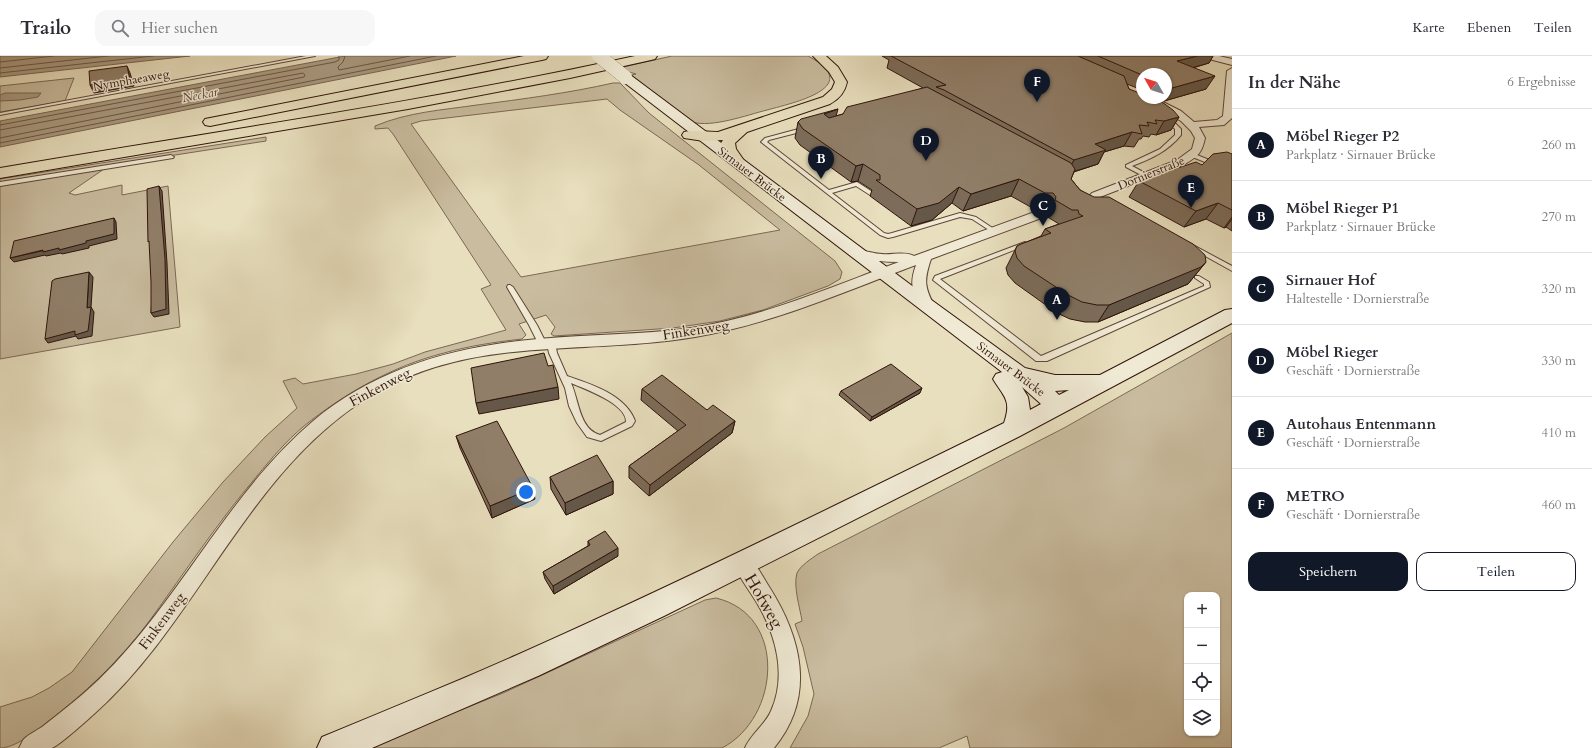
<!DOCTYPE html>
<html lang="de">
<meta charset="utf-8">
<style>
:root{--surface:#fff;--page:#f7f7f7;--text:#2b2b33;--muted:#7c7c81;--line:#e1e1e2;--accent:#111827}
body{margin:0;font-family:Cardo,serif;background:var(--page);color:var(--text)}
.controls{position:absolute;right:12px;bottom:12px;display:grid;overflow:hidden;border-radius:8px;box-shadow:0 1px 3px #0004}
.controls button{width:36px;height:36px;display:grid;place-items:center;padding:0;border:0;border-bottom:1px solid var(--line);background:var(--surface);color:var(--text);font:20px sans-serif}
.compass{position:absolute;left:1136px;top:12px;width:36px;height:36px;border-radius:50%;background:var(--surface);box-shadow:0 1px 3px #0004;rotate:309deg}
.you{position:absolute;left:526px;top:436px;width:14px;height:14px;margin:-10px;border:3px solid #fff;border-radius:50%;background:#1a73e8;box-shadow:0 0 0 6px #1a73e833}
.badge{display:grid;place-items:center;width:26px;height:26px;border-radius:50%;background:var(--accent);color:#fff;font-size:13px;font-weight:700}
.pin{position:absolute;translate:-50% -33px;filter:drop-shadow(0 1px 2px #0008)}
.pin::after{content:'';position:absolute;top:21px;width:14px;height:12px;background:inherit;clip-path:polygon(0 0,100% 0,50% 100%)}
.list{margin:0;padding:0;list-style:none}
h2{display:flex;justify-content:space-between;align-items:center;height:52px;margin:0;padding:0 16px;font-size:17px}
h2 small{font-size:13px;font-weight:400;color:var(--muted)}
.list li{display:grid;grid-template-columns:26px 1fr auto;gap:12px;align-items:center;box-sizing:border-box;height:72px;padding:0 16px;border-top:1px solid var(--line)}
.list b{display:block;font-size:15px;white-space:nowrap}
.list p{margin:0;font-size:13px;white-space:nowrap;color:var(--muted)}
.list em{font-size:13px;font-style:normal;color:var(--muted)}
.actions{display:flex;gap:8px;padding:12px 16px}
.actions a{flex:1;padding:9px 0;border:1px solid var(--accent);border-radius:12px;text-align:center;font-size:14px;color:var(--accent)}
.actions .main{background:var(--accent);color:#fff}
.icon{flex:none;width:22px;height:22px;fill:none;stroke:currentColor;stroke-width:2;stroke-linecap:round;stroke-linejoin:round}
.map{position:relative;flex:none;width:1232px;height:692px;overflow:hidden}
header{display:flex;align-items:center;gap:24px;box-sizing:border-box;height:56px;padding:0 20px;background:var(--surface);border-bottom:1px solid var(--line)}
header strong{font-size:19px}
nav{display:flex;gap:22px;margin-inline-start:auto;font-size:14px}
.search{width:280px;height:36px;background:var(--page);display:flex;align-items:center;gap:10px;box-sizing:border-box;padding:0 14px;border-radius:12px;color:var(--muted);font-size:15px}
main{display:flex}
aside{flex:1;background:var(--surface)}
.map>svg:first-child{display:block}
.green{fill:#c9bc9f;stroke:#7c6854;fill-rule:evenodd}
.water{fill:#a99a81;stroke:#796451}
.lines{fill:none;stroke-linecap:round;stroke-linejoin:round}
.shore{stroke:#6c5746;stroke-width:1}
.lane-casing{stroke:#5e4737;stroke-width:2}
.street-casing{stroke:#5e4737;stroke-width:2}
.secondary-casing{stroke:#30140a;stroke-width:2}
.highway-casing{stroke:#30140a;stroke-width:2}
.lane{fill:#f0ead5;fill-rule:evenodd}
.street{fill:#f0ead5;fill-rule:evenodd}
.secondary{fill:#f0ead5;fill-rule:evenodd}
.highway{fill:#e8dfbe;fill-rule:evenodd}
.secondary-bridge-casing{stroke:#30140a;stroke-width:14;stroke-linecap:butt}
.secondary-bridge{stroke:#f0ead5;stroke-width:14}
.wall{fill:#7c6c59;stroke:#30140a}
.shaded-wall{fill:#655849;stroke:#30140a}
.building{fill:#907e68;stroke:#30140a}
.labels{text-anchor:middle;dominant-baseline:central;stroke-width:3;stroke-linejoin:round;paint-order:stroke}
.far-street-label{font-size:12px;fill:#30140a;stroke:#f0ead5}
.far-water-label{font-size:13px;font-style:italic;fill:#604a3a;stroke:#f0ead5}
.street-label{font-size:14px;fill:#30140a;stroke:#f0ead5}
.near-street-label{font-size:17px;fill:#30140a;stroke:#f0ead5}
</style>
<header>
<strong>Trailo</strong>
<div class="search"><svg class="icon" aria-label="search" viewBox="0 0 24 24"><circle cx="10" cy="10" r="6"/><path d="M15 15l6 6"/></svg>Hier suchen</div>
<nav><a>Karte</a><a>Ebenen</a><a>Teilen</a></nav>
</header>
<main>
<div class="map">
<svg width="1232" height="692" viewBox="0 0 1232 692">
<rect width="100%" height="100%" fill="#e8dfbe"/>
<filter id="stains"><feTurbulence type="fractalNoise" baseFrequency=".005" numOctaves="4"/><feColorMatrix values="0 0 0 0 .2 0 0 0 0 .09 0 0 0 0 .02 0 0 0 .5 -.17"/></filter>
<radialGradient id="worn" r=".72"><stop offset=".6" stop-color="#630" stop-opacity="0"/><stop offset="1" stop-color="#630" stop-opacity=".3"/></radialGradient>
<g class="green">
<path d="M672,0H808C866,31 793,47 767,54C747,59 712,72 692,66L631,19L636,18L629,16L623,11Z"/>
<path d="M74,22L65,45L0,56V30Z"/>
<path d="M613,27H620L649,57L835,205L842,216L840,223L828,230L763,254L720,265L673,272L554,280L551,278L555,271L546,259L519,268L526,279L522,283C495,286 469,290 444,297C393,310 345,337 304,370C286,385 271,403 257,420C218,466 185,516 150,564C121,604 84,638 45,668C33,677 15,692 0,692V651L32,641L49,632L72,616L173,486L223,426L265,381L297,352L283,325L295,322L303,328L356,318L393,308L425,296L506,274L481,233L491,229L393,78L388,72L375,73V70C408,56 443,54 477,49C523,43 569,37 613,27ZM607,43L620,54L699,109L780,174L521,221L411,68L421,65Z"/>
<path d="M266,81V85L0,126V123Z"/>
<path d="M104,113L69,137L75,139L122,129V139L168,130L180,271L0,303V130Z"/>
<path d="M1232,277V692H970L967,680L939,692H790L808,660L814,638L803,591L795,568L802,565C800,552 793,530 797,517C801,509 811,503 818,498L1064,372ZM1187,539H1217V677H1187Z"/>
<path d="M716,542C788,559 780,662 722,692H367L503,637L705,544Z"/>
</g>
<g class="water">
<path d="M0,0H190L0,21Z"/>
<path d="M345,0H456L0,91V65Z"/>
<path d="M5,37H41L38,41L20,44L0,45V39Z"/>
</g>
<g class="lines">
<g class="shore">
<path d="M345,0L343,6L338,11L339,14L410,0"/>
<path d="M0,6L54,0"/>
<path d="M0,12L108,0"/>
<path d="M0,17L153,0"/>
<path d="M0,69L335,6L339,4V0"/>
<path d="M0,74L303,17L305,19L304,21L0,82"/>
<path d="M0,87L436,0"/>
</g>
<g class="lane-casing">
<g id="lane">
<path d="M306,0H315L0,59V57Z"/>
<path d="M1165,61H1169L1181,73V79C1168,95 1151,103 1132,110L1149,119V121H1145L1126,111V109L1160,93L1175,79V73L1165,63Z"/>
<path d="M806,71L808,72V74L769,84L767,86L829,134L857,126L874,137V139H870L856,130L832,137L884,177L888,178L892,177L960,157L976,161L997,175L994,177L992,176L972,163L960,161L893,181L888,182L880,179L761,86L765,82Z"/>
<path d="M1192,97L1232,113V117L1190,100L1189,99Z"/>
<path d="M171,99L174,101L173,102L0,130V126Z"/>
<path d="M1025,186L1028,188L1027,189L940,223L1041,300L1204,230V228L1195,222V220H1199L1209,226L1210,231L1047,305H1036L933,224L935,220Z"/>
<path d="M1191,188L1232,210V215L1189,191L1188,190Z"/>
<path d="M508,229H510L513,231L537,269L546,287L545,289H539L529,269L507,231Z"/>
<path d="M551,284L555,287L557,297L567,320C591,328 626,339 635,365L632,370L601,385L587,381L577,367L569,350L565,332L549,297L547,287ZM571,327C585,333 627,348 626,366L600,379C579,373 579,344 571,327Z"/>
</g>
</g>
<g class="street-casing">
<g id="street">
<path d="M1204,0H1219L1232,3V9L1205,2Z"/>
<path d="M1232,12V62L1224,69L1199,71L1205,82C1202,97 1198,100 1185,108L1100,141H1092L1090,139L1092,137L1177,104L1192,93L1195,82L1191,75L1181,65L1142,42H1155L1181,55L1194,66L1217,64L1223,60L1227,15Z"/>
<path d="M1040,154L1044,155L1046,158L1044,161L931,203C924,224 924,231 935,251L933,254L928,256L923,254C912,237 909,228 916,209C843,236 772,268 695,281C576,301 462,276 355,350C242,429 195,568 94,658C86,665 61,688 52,692C45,692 28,692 19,692C21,689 22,685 24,683C29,678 36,675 42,671C56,660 70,649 83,638C105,619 124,598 142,576C199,506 243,425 312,366C375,312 456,290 538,283C589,278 641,279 691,272C763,261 831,231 899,206C883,206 869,204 853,201L852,198L853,195C863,193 873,198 882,198C892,199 906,195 914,200Z"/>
<path d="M743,499C755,504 761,518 768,529C801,580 817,640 774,692H745C751,678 765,669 771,655C787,619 776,579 757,547C749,534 740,522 733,508L736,502Z"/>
</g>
</g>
<g class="secondary-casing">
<path id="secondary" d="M625,17L629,18L915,232L1025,312L1055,319H1100L1225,254L1232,253V267L1020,380L664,560L538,620L372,692H317L322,681C387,654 452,628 517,599C681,526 842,446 1004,367C1012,344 1004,341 993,323L996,318L1002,316L621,24L619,21L621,18ZM1022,331L1041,348L1030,354L1028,341ZM1069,334L1059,339L1055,335Z"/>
</g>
<g class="highway-casing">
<g id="highway">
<path d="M524,0H548L546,3L542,4L210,70L205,69L203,66L205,63L210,62Z"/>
<path d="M635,0H657L655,3L651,4L570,22L408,53L0,122V112C212,76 425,46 635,0Z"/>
<path d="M813,0H826L838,11L847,26C845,36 839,43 830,48L747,76L735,87L736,93L745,106L742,109L737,111L732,109L722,93L721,87L723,84L704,85L684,82L682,79L684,76C693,74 708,76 718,76L823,41L832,33L835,26L829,16Z"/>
</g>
</g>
<use href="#lane" class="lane"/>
<use href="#street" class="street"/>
<use href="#secondary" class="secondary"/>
<use href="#highway" class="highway"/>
<g class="secondary-bridge-casing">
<path id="secondary-bridge" d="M599,0L625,21"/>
</g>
<use href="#secondary-bridge" class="secondary-bridge"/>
</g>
<g class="wall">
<path d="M882,0H1213L1209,7L1193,12L1206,33L1164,45L1158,42H1166V18H1142V34L1127,28L1129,33L1179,61L1171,74L1156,79L1151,78L1149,81L1143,80L1141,83H1139L1134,91L1124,90L1104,96L1098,108L1074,116L1071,123L1080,134L1206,206L1188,228L1098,266H1085L1070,263L1057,257L1015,227L1008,219L1006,212L1017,190L1041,180L1045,173L1059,168L1046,160L1047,157L1044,154H1036L1011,140L963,155L952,147L932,164L911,170L870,140L872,134L858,125L851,126L800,89L795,82L798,66L836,60L843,58L923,32L887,12L889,4Z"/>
<path d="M1232,98V175L1226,171L1224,172L1206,163L1184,171L1129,141L1139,125L1202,109Z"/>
<path d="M642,333L707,354L735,365L732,377L649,440L629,422V410L678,375L641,344Z"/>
<path d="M841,335L920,337L870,365L839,339Z"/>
<path d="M456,380L535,443L492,462L460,392Z"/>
<path d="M550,421L613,425V438L566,459L551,433Z"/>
<path d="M588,485L618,500L554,538L545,523L543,516L588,490Z"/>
</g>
<g class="shaded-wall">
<path d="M1197,0H1213L1209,7L1170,18L1177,5Z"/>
<path d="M127,10L130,17L134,30L94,37L90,29Z"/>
<path d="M1215,20L1206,33L1164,45L1172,32Z"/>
<path d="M838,53L834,68L824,58Z"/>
<path d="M1179,61L1171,74L1156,79L1164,65Z"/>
<path d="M1132,76L1124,90L1104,96L1098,108L1066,118L1074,104L1095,88Z"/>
<path d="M863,108L858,125L851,126L856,110Z"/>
<path d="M1019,123L1011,140L963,155L971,138Z"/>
<path d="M159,130L162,135L167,207L169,258L154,261L151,257Z"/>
<path d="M959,131L952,147L932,164L911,170L917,153Z"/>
<path d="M1218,147L1206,163L1184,171L1196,155Z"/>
<path d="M1232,161V163L1226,171L1224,172Z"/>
<path d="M114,162L116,166L117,183L89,190V192L62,198L61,197L46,200L45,199L14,206L10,202L86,185Z"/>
<path d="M1206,206L1188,228L1098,266L1109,249Z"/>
<path d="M89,216L93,221L91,251L94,256L92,280L78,283L76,280L48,287L45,283L87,252Z"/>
<path d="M558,331L559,343L479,358L476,347Z"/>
<path d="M922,332L920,337L870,365L872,361Z"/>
<path d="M735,365L732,377L649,440L650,429Z"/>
<path d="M613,425V438L566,459L565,447Z"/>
<path d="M533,432L535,443L492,462L490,450Z"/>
<path d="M618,492V500L554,538L553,530Z"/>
</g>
<g class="building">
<path d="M891,0H1078L1124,20L1129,33L1142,38V42H1152L1162,46L1173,54L1179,61L1164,65L1155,64L1157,68L1147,66L1149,70L1139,69L1142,78L1132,76L1095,88L1106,94L1074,104L944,34L936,31L946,29Z"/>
<path d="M1098,0H1197L1177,5L1215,20L1172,32L1166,29V18H1142V19Z"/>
<path d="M127,10L130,23L90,29L89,15Z"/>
<path d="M927,31L1071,107L1075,113L1071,123L1080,134L1094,141H1109L1193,188L1205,199L1206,206L1201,211L1109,249H1097L1082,246L1068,239L1024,210L1017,202L1015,195L1017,190L1021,188L1051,177L1045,173L1083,160L1079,158L1078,154H1072L1055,144L1056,141L1053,137H1045L1019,123L971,138L959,131L939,147L917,153L876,124H880V119L863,108L856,110L803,73L798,66L801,63L838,53L824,58L829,62L843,58L847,51Z"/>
<path d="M1227,96L1232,98V154L1218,147L1196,155L1139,125L1196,106L1202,109L1213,98Z"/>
<path d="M159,130L165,203L166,253L151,257V226L149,185L148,186L147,133Z"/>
<path d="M114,162V178L86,185V187L59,194V192L43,196V194L10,202L14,185Z"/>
<path d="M89,216L87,252L91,251L88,275L75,279V275L45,283L52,225L55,223Z"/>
<path d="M544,297L548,310L553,309L558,331L476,347L471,312Z"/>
<path d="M891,308L922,332L872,361L841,335Z"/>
<path d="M662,319L707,354L713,349L735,365L650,429L629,410L686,369L642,333Z"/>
<path d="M497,365L533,432L490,450L456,380Z"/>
<path d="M597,399L613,425L565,447L550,421Z"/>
<path d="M605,475L618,492L553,530L543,516L590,489L588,485Z"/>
</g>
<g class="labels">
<g class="far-street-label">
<text transform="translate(131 24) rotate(-10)">Nymphaeaweg</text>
<text transform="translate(1151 117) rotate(-22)">Dornierstraße</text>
<text transform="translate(752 118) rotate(37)">Sirnauer Brücke</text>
<text transform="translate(1011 313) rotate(37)">Sirnauer Brücke</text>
</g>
<g class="far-water-label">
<text transform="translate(200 39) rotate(-11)">Neckar</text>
</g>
<g class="street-label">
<text transform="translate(696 274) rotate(-9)">Finkenweg</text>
<text transform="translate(380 331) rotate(-28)">Finkenweg</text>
<text transform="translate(162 565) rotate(-53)">Finkenweg</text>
</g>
<g class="near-street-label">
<text transform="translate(764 545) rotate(60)">Hofweg</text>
</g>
</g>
<rect width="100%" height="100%" filter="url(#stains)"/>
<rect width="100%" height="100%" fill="url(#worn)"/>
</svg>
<div class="controls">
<button>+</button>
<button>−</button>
<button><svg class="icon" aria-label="locate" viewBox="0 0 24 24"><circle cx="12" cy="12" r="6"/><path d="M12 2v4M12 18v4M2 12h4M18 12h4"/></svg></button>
<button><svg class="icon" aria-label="layers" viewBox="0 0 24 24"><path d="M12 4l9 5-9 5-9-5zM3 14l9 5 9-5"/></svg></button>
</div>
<svg class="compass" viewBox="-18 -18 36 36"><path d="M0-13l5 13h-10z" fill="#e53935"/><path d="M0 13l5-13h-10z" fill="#7c7c81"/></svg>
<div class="you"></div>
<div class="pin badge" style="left:1057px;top:264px">A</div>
<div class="pin badge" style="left:821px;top:123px">B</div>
<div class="pin badge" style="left:1043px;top:170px">C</div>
<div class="pin badge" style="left:926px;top:105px">D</div>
<div class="pin badge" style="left:1191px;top:152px">E</div>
<div class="pin badge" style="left:1037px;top:46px">F</div>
</div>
<aside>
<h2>In der Nähe<small>6 Ergebnisse</small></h2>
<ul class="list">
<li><span class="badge">A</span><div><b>Möbel Rieger P2</b><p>Parkplatz · Sirnauer Brücke</p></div><em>260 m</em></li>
<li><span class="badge">B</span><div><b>Möbel Rieger P1</b><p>Parkplatz · Sirnauer Brücke</p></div><em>270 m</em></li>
<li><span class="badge">C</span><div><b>Sirnauer Hof</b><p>Haltestelle · Dornierstraße</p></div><em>320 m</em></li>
<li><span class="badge">D</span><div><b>Möbel Rieger</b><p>Geschäft · Dornierstraße</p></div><em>330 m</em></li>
<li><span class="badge">E</span><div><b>Autohaus Entenmann</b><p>Geschäft · Dornierstraße</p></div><em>410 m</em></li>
<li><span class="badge">F</span><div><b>METRO</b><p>Geschäft · Dornierstraße</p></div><em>460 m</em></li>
</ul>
<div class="actions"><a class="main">Speichern</a><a>Teilen</a></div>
</aside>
</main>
